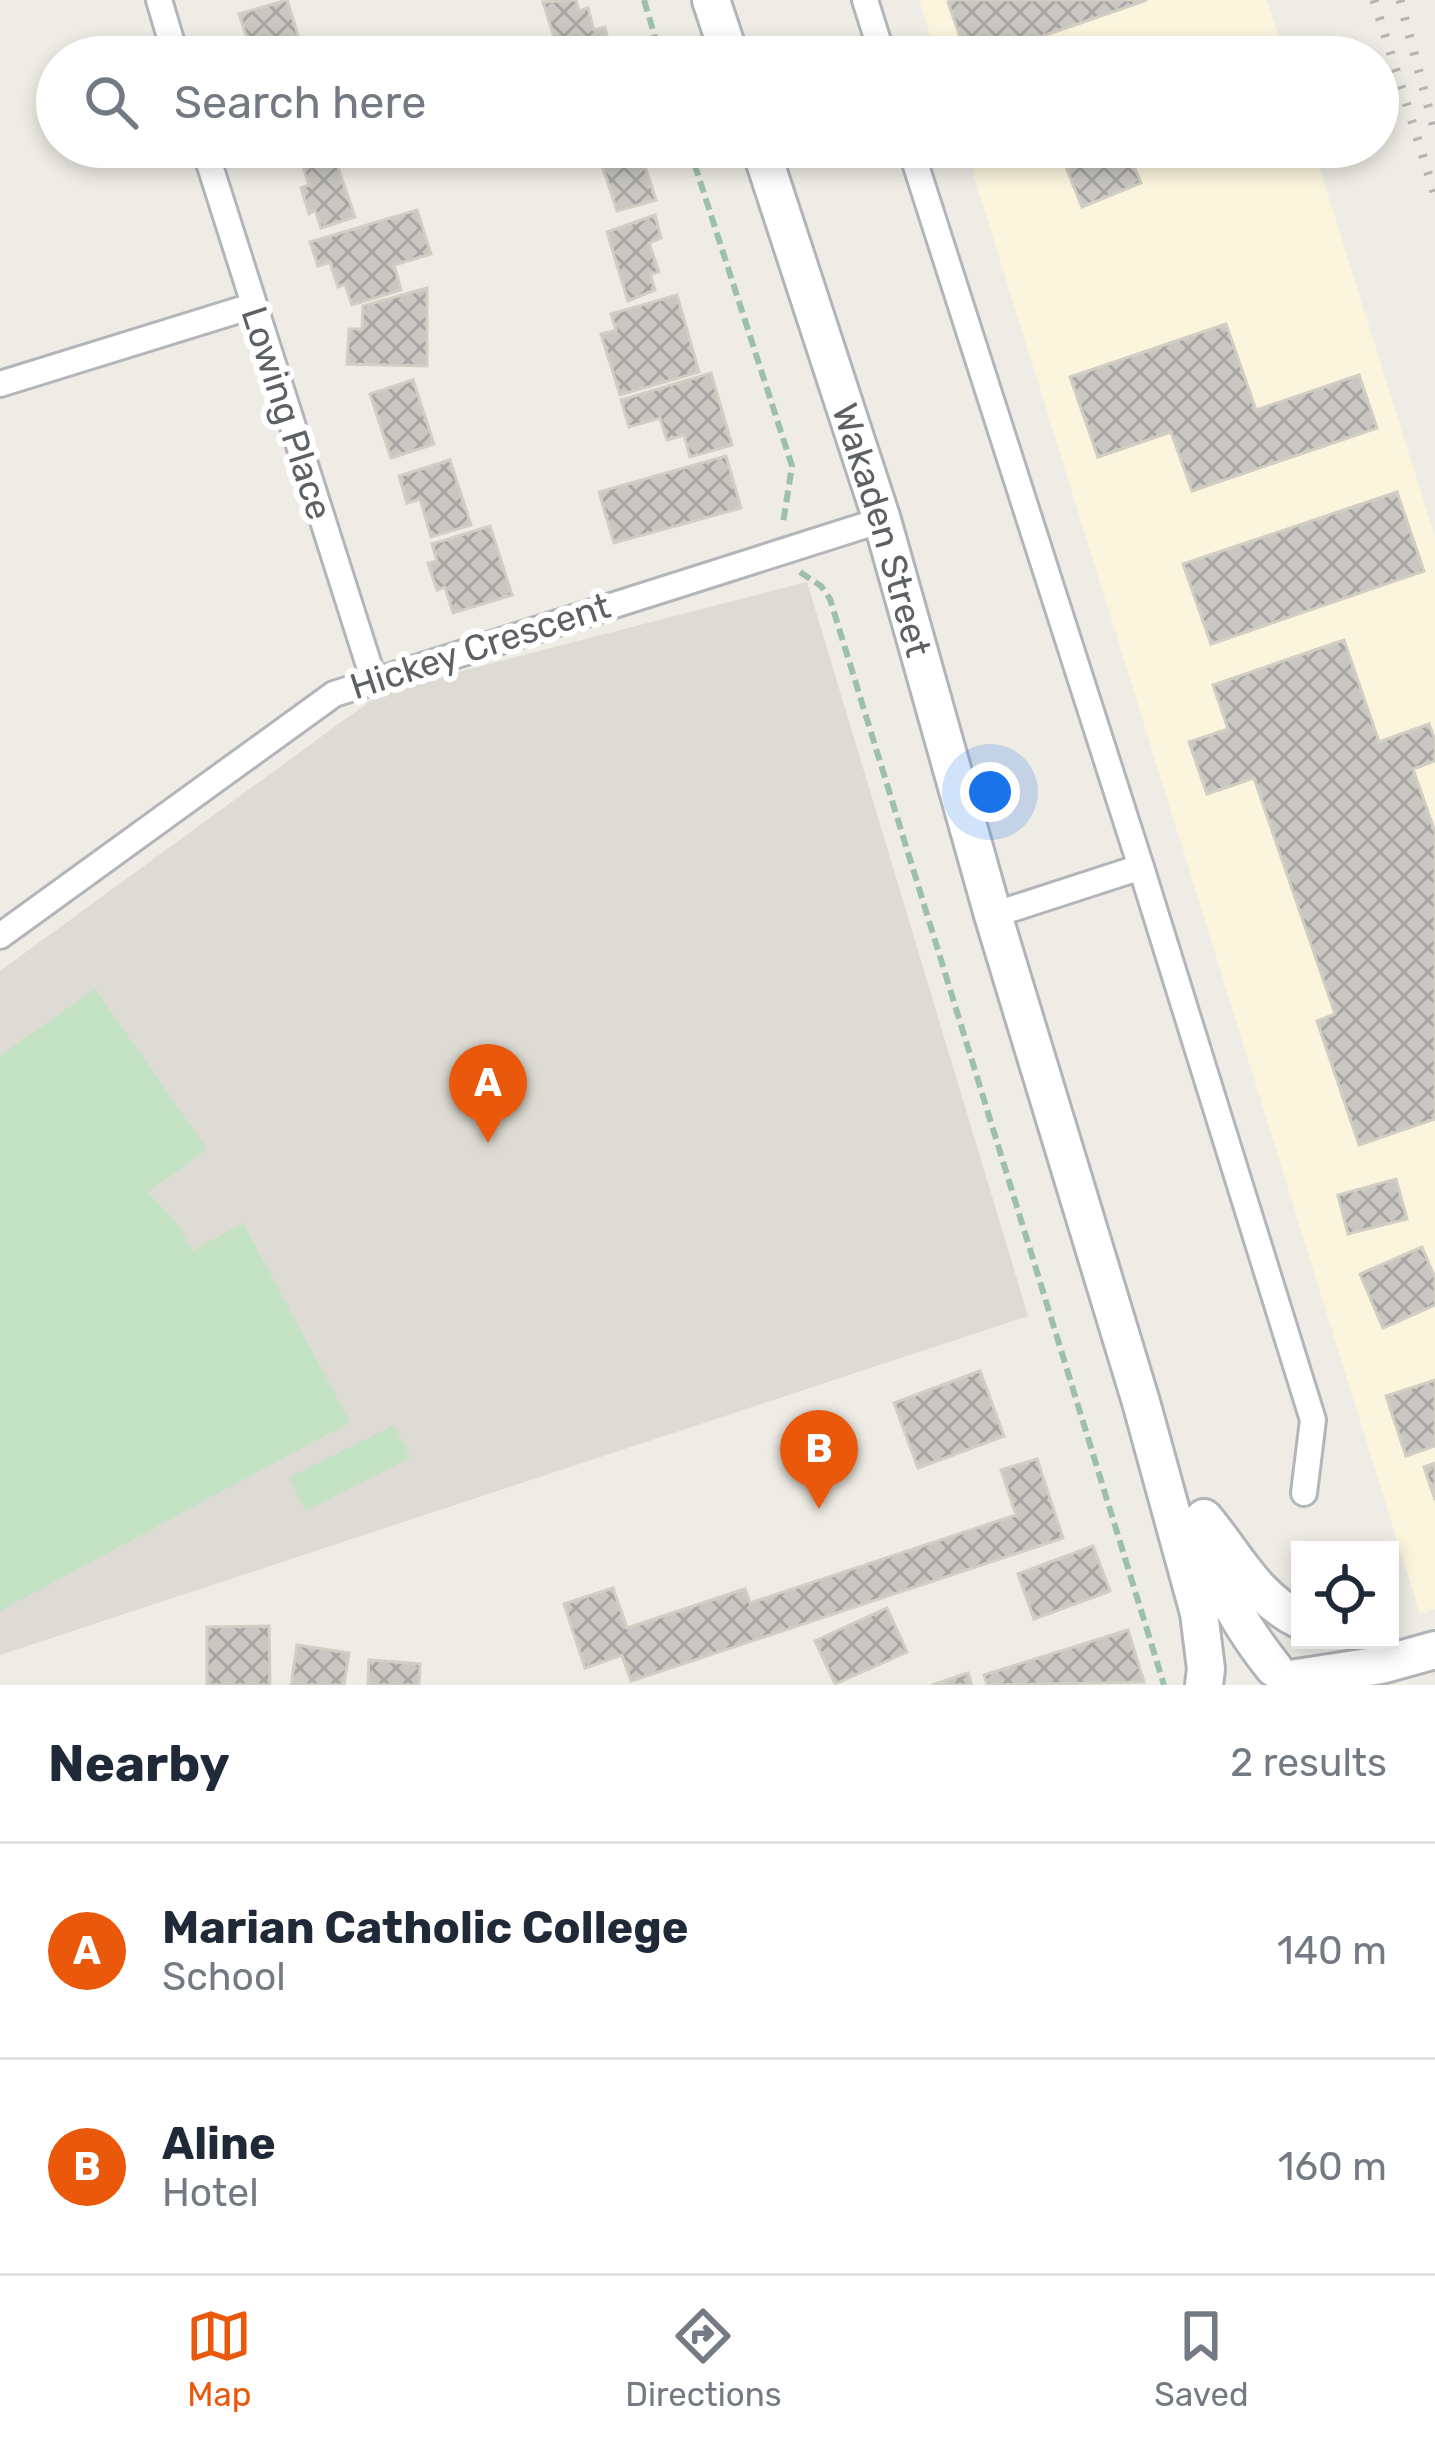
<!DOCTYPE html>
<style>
:root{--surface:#fff;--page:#f2f2f3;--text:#1f2937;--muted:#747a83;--line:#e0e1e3;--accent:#ea580c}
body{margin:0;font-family:Rubik,sans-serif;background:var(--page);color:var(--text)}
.controls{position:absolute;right:36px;bottom:36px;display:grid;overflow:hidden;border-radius:0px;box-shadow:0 6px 18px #0003}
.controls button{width:108px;height:108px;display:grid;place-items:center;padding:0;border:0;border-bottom:3px solid var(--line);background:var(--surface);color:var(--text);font:60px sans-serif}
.you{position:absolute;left:990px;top:792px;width:42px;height:42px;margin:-30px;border:9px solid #fff;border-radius:50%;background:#1a73e8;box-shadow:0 0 0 18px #1a73e833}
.badge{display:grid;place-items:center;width:78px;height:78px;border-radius:50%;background:var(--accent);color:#fff;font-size:39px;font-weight:700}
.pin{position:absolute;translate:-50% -99px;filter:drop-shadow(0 3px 6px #0008)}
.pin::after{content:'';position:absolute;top:63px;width:42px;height:36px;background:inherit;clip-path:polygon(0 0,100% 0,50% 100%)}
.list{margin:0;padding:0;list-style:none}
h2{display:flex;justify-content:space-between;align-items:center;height:156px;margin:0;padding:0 48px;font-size:51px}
h2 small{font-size:39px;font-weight:400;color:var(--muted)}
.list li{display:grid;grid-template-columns:78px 1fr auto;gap:36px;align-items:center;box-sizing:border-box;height:216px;padding:0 48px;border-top:3px solid var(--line)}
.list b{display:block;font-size:45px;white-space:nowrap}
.list p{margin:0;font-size:39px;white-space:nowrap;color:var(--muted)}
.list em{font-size:39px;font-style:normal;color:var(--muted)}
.icon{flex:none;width:66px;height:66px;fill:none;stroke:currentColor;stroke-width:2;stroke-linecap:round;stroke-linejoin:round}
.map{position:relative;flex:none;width:1435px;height:1685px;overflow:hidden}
.search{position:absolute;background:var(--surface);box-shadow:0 6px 18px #0003;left:36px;right:36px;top:36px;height:132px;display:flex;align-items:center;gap:30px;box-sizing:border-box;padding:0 42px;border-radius:66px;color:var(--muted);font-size:45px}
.sheet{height:588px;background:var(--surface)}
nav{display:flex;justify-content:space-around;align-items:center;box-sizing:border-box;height:168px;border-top:3px solid var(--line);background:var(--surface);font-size:33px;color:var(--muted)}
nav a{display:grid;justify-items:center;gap:6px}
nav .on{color:var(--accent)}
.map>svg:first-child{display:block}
.commercial{fill:#fbf5dd}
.education{fill:#dddbd3}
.green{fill:#c4e3c5}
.building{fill:url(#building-cross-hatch);stroke:#d2cec4;stroke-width:3}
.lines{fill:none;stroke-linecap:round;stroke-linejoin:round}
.street-casing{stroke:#b2b5b9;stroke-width:30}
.secondary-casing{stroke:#b1b4b8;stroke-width:42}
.path{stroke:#9cc1a8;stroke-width:6;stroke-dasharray:12 6;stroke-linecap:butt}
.street{stroke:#fff;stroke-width:24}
.secondary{stroke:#fff;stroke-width:36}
.rail{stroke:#b3b4b4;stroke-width:9;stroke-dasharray:3 15;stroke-linecap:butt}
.labels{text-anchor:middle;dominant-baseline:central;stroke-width:12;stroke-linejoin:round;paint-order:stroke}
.street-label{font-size:36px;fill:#5d6064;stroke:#fff}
</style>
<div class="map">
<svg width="1435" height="1685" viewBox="0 0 1435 1685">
<defs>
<pattern id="building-cross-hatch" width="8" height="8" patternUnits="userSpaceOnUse" patternTransform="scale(3)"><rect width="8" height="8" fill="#c9c7c2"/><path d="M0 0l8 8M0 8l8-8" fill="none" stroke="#a6a5a1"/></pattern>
</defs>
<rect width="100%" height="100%" fill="#eeece5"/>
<g class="commercial">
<path d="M919,0H1267L1285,57H937Z"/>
<path d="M965,147H1313L1435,537V1609L1420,1614Z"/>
</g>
<path class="education" d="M807,582L1028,1316L0,1655V971L384,691Z"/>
<g class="green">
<path d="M95,989L207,1149L148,1192L178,1225L193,1251L243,1223L350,1422L0,1611V1056Z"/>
<path d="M394,1425L410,1458L306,1511L289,1477Z"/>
</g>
<g class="building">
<path d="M287,0L305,57H253L239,14Z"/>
<path d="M576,0L579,11L588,8L594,30L605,27L612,54L560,57L543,2Z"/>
<path d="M953,0H1147L1043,36L1050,57H998L995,49L967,57L948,2Z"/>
<path d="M619,147H639L656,200L617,211L598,153Z"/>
<path d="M1058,147H1126L1141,183L1082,207Z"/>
<path d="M334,156L355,217L321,228L315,210L309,214L301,188L309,185L303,167Z"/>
<path d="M417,210L431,254L394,265L401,290L352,305L345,284L338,287L330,262L318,266L310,242Z"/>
<path d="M655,215L661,238L649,243L659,272L650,274L655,290L628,301L607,232Z"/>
<path d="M427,288V366L347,364L349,329H362L363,306Z"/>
<path d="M677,295L699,372L620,395L601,334L616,330L611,314Z"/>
<path d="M1226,324L1256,410L1359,375L1377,428L1192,491L1171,432L1098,457L1070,377Z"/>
<path d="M711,373L732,445L690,457L684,435L667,440L660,418L629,427L621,400Z"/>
<path d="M413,380L434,444L391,458L370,394Z"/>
<path d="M726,456L741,508L614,543L599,492Z"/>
<path d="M450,460L471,525L431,537L420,499L407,503L399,476Z"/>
<path d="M1397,492L1424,571L1211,644L1183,564Z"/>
<path d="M490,526L512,595L453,613L445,587L437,590L428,563L437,561L432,544Z"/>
<path d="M1344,640L1379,742L1429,724L1435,740V761L1413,769L1435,832V1119L1359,1145L1317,1021L1335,1014L1254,778L1207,794L1189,742L1228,729L1213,685Z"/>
<path d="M1396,1179L1407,1219L1348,1234L1338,1195Z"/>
<path d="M1422,1247L1435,1278V1305L1383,1328L1360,1274Z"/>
<path d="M980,1371L1004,1436L918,1468L894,1403Z"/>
<path d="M1435,1380V1446L1406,1456L1386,1396Z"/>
<path d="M1037,1459L1063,1538L631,1681L622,1655L585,1668L564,1604L613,1588L627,1628L745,1589L750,1603L1016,1515L1001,1470Z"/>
<path d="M1435,1463V1500L1424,1467Z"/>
<path d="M1093,1546L1110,1591L1034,1619L1018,1574Z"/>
<path d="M887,1608L907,1652L835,1684L815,1641Z"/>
<path d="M269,1626L270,1685H207V1627Z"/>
<path d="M1128,1630L1144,1682L987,1685L984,1675Z"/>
<path d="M297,1645L349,1653L344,1685H291Z"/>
<path d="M369,1660L420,1664L419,1685H368Z"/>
<path d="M968,1673L972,1685H932Z"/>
</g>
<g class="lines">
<g class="street-casing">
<g id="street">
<path d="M159,0L176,57"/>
<path d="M865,0L883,57"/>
<path d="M204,147L373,678"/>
<path d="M910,147L1141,867L1313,1420L1304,1493"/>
<path d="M0,384L252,306"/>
<path d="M993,915L1141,867"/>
<path d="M0,936L334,694L882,520"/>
</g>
</g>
<g class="secondary-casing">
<g id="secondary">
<path d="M711,0L730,57"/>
<path id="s1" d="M760,147L882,520L993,915L1141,1402L1199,1613L1206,1669L1204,1685"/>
<path d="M1204,1518C1236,1556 1254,1597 1300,1620"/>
<path d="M1195,1527C1215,1579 1239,1625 1274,1668"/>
<path d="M1290,1679L1381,1665L1435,1650"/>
</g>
</g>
<g class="path">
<path d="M644,0L661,57"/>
<path d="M689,147L792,466L783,523"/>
<path d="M800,572L821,586L830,599L1164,1685"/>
</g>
<use href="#street" class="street"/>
<use href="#secondary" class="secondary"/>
<g class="rail">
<path d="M1374,0L1435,195"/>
<path d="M1400,0L1435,132"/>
</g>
</g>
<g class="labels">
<g class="street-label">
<text transform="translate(287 413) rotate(72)">Lowing Place</text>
<text stroke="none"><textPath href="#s1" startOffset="402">Wakaden Street</textPath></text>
<text transform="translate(480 646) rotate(-18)">Hickey Crescent</text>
</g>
</g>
</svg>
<div class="controls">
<button><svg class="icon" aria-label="locate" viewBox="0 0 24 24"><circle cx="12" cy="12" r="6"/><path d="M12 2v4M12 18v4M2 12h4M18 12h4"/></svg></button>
</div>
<div class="you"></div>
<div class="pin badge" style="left:488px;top:1143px">A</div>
<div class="pin badge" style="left:819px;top:1509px">B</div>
<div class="search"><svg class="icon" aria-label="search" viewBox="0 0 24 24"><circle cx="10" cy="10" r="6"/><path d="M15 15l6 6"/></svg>Search here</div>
</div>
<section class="sheet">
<h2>Nearby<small>2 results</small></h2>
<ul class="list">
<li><span class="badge">A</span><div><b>Marian Catholic College</b><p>School</p></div><em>140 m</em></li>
<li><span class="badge">B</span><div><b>Aline</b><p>Hotel</p></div><em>160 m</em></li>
</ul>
</section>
<nav>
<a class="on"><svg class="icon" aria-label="map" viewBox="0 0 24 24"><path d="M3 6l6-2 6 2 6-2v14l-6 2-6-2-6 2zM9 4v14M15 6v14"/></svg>Map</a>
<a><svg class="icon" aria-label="directions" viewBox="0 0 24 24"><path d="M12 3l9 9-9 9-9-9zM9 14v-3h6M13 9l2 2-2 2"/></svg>Directions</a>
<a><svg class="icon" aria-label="saved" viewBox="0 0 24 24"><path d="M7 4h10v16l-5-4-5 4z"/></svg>Saved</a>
</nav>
